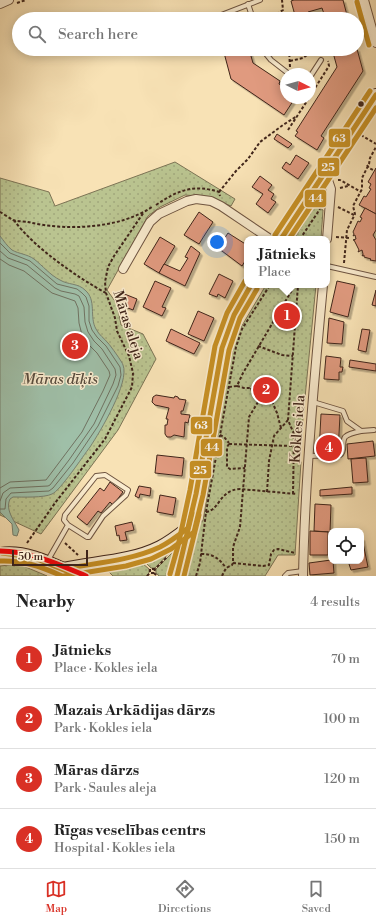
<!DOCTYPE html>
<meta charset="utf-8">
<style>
:root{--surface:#fff;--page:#f2f2f2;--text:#222;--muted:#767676;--line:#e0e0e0;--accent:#d93025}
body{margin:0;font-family:"Libre Bodoni",serif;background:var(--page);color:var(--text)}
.controls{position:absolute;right:12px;bottom:12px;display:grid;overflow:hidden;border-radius:8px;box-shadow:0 2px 10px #0003}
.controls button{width:36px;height:36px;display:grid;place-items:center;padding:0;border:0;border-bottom:1px solid var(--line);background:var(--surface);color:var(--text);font:20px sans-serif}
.compass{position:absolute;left:280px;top:68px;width:36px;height:36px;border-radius:50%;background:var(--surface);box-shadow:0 2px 10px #0003;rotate:96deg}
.scale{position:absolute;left:12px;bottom:10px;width:76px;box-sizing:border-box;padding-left:4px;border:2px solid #40251a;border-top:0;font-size:11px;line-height:14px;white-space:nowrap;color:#40251a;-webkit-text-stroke:3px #faeccf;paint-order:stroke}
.you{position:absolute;left:217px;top:242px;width:14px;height:14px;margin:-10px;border:3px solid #fff;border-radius:50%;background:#1a73e8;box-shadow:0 0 0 6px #1a73e833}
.badge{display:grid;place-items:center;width:26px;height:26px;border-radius:50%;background:var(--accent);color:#fff;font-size:13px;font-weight:700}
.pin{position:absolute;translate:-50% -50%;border:2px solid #fff;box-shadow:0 1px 4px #0006}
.popup{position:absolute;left:244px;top:236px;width:86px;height:52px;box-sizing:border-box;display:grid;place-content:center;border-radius:8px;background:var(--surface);filter:drop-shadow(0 1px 3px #0005);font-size:13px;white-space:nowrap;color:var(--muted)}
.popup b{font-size:15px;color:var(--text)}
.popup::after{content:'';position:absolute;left:50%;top:100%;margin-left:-8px;border:8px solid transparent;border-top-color:var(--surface)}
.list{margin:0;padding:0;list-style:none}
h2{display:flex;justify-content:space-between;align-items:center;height:52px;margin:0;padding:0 16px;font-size:17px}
h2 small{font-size:13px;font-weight:400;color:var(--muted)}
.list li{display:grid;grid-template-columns:26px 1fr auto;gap:12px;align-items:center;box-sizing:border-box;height:60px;padding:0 16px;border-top:1px solid var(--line)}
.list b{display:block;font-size:15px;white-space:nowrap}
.list p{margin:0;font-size:13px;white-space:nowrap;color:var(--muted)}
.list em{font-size:13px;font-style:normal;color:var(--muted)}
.icon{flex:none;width:22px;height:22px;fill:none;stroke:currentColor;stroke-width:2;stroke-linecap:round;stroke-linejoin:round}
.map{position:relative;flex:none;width:376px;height:576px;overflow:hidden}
.search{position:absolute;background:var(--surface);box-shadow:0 2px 10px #0003;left:12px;right:12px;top:12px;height:44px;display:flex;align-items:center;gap:10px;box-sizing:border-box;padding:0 14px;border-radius:22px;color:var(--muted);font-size:15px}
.sheet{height:292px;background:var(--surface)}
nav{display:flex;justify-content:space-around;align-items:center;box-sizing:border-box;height:56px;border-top:1px solid var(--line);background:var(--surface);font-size:11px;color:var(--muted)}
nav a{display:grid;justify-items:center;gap:2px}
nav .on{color:var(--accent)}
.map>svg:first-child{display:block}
.green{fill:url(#green-dots);stroke:#7d7455}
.water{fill:#9fbfa8;stroke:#79816f}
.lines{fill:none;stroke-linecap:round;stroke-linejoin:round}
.shore{stroke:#707261;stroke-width:1}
.building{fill:#e09a7f;stroke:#40251a;filter:url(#shadow)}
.lane-casing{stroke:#6e5441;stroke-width:6}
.street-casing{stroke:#6e5441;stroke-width:10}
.secondary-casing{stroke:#40251a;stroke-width:14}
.path{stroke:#40251a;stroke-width:2;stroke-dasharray:3 2;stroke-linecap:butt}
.lane{stroke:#faeccf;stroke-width:4}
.street{stroke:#faeccf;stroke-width:8}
.secondary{stroke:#faeccf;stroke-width:12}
.bus-1-casing{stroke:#faeccf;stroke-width:8}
.bus-2-casing{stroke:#faeccf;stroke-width:8}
.bus-3-casing{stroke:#faeccf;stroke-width:8}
.bus-1{stroke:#c79024;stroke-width:5}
.bus-2{stroke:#c79024;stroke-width:5}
.bus-3{stroke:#c79024;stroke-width:5}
.tram-1-casing{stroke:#faeccf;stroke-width:8}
.tram-1{stroke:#ff000c;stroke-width:5}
.bus-dot{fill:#40251a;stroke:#faeccf;stroke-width:1.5}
.labels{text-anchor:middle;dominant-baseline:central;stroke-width:3;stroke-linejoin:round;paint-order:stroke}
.street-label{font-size:14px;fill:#40251a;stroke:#faeccf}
.water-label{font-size:15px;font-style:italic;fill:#584c3e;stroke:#faeccf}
.line-badge{stroke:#faeccf;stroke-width:1.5}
.badge-label{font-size:11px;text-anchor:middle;font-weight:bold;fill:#fff}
</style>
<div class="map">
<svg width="376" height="576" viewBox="0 0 376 576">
<defs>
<pattern id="green-dots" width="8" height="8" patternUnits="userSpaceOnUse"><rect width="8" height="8" fill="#bac490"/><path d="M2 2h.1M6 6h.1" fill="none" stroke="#a1a87c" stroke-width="1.8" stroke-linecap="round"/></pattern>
<filter id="shadow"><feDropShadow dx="2.5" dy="2.5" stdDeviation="0" flood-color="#0004"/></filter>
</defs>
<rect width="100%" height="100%" fill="#f8e2b5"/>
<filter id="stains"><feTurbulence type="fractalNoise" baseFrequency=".005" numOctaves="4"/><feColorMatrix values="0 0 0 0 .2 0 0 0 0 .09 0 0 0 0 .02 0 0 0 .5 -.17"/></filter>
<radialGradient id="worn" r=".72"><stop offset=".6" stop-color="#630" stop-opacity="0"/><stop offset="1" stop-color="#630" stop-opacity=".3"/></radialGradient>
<g class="green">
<path d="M175,162L235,199L231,206L208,197L185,195L160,207L148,216L107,290L117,304L121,325L143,334L156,359L118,430L41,534L0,515V178L49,192L55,206Z"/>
<path d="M315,205L323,210L321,239H294Z"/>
<path d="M266,285H316L299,459L301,462L295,555H278L265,576H183L197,521H203L228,371L234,344L240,329Z"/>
<path d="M171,550H172L155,568H151L145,562L154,560Z"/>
<path d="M174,551L175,553L168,576H159L156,573V569Z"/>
<path d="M142,563L149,569V573L146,576H113L109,572L110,570Z"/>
<path d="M10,565H21L47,576H0V566Z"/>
</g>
<path class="water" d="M0,236C4,241 7,246 12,250C19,254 27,254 34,259C43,266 50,275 60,280C68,285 78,283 85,290C97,300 89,317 96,329C99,335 104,338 108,343C110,345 123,363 123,365C130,382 100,432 90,447C83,456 60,491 52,494C44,498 22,497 13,497L10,499C5,510 14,520 19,530L17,536L13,535L12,524L0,512Z"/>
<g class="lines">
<g class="shore">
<path d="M0,243L10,253L30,261L57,284L77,289L82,293L86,297L89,306V321L92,330L97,337L106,346L120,367L121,375L118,386L98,426L73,463L53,488L49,491L11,493L6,499L5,509H0"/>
<path d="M0,251L8,258L27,265L55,288L61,291L75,294L79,296L84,307L85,322L88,332L94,341L102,349L115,369L116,375L113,384L94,424L69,460L50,485L48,486L10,488L3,493L0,501"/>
<path d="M0,259L9,265L24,271L52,293L75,301L78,308L79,323L82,335L88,344L97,353L109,371L110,375L103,391L82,432L46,480L10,482L0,488"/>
</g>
</g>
<g class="building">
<path d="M294,0H343L348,19H323L322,14H324L322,8L308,12L309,16L296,19L291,1Z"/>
<path d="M223,49H249L253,63L280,81L279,84L286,88V98H295L284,115L231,79Z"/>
<path d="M332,49H357L363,71L321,136L324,138L317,150L295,136L298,132L296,131L337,67Z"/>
<path d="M277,134L292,144L288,148L274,139Z"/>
<path d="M296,155L309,163L298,179L282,168L286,162L290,165Z"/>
<path d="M376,168V214L359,205L364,196L366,197L371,189L369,188L371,184L368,182Z"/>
<path d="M260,176L272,185L268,190L274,194L271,199L276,202L268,213L256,204L263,194L252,187Z"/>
<path d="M365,208L376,214V230L373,235L376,240V261L370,260L371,259L364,257V255L362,256L363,254L362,250L358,252L359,250L354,240H353L356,239L355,235L353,236L354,234L353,232L358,221L360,222L362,218L360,217Z"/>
<path d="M199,212L213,222L199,244L184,235Z"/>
<path d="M228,233L247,245L245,247L247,249V258L242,266L218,248Z"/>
<path d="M160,237L175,246L159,273L144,264Z"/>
<path d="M191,246L200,253L185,286L159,273L164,264L180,271L188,258L185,257Z"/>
<path d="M219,274L233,281L225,298L218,294L217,297L209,294Z"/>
<path d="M155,281L171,288L162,307L166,308L162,316L143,307Z"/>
<path d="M337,281L355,285L348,317L330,312Z"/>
<path d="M376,290V306L372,305Z"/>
<path d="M122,293L137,299L133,310L118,304Z"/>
<path d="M198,311L214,318L204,341L188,334Z"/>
<path d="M329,318L344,322L342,344L327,343Z"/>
<path d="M171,329L200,343L194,354L166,341Z"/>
<path d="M362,329L370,330L366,352L358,350Z"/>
<path d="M326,356L341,358L340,367H343L342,372H339V380L324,379Z"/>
<path d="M350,360L376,364V371L349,367Z"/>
<path d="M156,395L174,398L175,396L178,397L179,399L186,400L183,411H181V414L190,415L188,423L185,422L184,437L174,435L171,437H167L165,434V425H167L168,419H166L169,408L155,405L152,402L153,397Z"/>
<path d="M321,414L340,415L338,453L319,452Z"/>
<path d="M373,441L375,456L348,459L347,444Z"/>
<path d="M157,455L184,458L182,476L155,473Z"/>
<path d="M366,458L368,482L353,483L351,459Z"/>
<path d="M110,482L123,492L113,505L110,502L101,513L98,511L87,525L77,517L100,488L104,491Z"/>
<path d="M139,486L151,488L150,496L140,494L139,498L135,496Z"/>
<path d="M352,487V494L320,496V490Z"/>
<path d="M160,495L176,498L173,515L157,512Z"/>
<path d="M315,504L331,505L330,532L314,531Z"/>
<path d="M132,522L134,530L125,532L127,540L120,541L119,535L117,536L115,526Z"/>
<path d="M310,531L328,532V555H310Z"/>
<path d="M361,538H362L368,567L351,570L348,561H361Z"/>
<path d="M331,560L333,561L334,573L310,575L309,563Z"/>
</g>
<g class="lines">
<g class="lane-casing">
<g id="lane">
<path d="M248,4L253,19"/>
<path d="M211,19L260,0"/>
<path d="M262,49L271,60L289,74"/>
<path d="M310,77L321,60"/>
<path d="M327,266L376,277"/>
<path d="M313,402L343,411L347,421L361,431L374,430"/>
<path d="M309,456L340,455C346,451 341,443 345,437C348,434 356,432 361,431"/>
<path d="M48,560L68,525L64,520L65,515L96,476L105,475L128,490L126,495L103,516L89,537H87L68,525"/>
<path d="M285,576L288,573L303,571"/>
</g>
</g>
<g class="street-casing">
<g id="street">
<path d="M364,0L376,43"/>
<path d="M0,4L9,0"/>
<path d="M323,175L328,180L331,189L327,239"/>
<path d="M123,269L150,222L159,214L187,201L196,199L211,201L221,206L270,239"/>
<path d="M303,576C305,479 314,382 323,285"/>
</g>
</g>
<g class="secondary-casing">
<g id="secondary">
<path d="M281,239L376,95"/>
<path d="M0,554C28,550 54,565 79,576"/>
<path d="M63,569C95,562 130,562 160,547C170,542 179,535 188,528"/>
<path d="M177,576C199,502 206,424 222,348C228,325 238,305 251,285"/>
</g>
</g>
<g class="path">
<path d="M17,3L26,0"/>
<path d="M259,14L275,17"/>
<path d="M275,19L277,14L283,10L282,0"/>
<path d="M302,19L315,14L316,19"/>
<path d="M280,49H289"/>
<path d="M289,49L290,67"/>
<path d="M310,49L315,56"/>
<path d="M324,49L326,55"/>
<path d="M290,61L303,58L307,55L303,49"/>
<path d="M310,96L329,66L328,61"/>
<path d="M288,130L309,98"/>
<path d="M361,135L376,144"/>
<path d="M367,165L369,168L373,170"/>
<path d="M338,180H340L361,192"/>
<path d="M340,188L348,186"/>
<path d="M219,192L236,171L248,159L260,142L283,125L297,116"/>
<path d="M156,205C178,190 194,184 219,192L220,196"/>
<path d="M338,207L354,215"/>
<path d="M0,212C4,214 9,218 13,220C18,222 24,221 28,222C66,231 119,229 152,207"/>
<path d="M14,220C32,246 78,278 106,293"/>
<path d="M336,237L350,238"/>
<path d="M300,239L320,209"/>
<path d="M344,263L347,230L355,214L353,206L362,189V178L369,164L370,158L376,147"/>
<path d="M258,346L282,355L293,356"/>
<path d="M237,386L244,388H253L271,399L277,413L281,428"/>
<path d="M229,387L237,386L243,373L295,285"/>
<path d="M251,388L253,394L258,402"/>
<path d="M220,435L224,437L229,443"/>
<path d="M229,444L293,446"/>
<path d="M229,444L227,447V467L230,469L245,468"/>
<path d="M267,492L269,461L274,436L288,420"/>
<path d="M293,494L294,434L288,420L298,285"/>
<path d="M206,512C220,510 219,490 240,489L297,494"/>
<path d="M27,543L55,503L105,439L132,387L133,373L129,356L117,331L115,318L106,293L105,282L108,267L114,256L144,212"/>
<path d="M65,543L78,555"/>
<path d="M201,554C213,554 219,558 226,568"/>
<path d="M233,563L263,566L269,565L271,554L274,550L278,549L295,553"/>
<path d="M155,569H150V573H154L155,569L167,557"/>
<path d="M154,573L157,576"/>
<path d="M147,576L150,573"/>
<path d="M196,576L200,563L206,512L236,347L242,329L270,285"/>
<path d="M222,576L226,568L232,565L233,563V547L240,527L249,417L258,402L271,399"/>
</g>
<use href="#lane" class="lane"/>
<use href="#street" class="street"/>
<use href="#secondary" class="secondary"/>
<g class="bus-1-casing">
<g id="bus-1">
<path d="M281,239L376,95"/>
<path d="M2,553L32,557L79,576"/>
<path d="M63,569C95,563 130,561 160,547C170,542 179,535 188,528L196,494L222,348L234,315L251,285"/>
<path d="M177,576L192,513"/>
</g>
</g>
<g class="bus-2-casing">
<g id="bus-2">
<path d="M357,2L369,45"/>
<path d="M289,239L376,108"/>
<path d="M0,561C23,560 42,567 62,576"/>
<path d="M64,576L126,566L151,559L171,549L194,532L203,495L229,350L240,318L257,289"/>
<path d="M184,576L199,515"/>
</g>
</g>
<g class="bus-3-casing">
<g id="bus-3">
<path d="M275,235L370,91"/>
<path d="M170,574L178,546L190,490L215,346L227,313L245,281"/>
</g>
</g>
<use href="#bus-1" class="bus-1"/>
<use href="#bus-2" class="bus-2"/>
<use href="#bus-3" class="bus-3"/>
<g class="tram-1-casing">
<path id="tram-1" d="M0,551C31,551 58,564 86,576"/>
</g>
<use href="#tram-1" class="tram-1"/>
</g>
<circle class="bus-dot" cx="361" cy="104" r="3.5"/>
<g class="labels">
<g class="street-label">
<text transform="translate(128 325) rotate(72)">Māras aleja</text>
<text transform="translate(298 429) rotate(-86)">Kokles iela</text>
</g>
<g class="water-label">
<text x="60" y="379">Māras dīķis</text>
</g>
</g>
<g class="line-badge">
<rect x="328" y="128" width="23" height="20" rx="4" fill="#c79024"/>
<rect x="317" y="157" width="23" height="20" rx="4" fill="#c79024"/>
<rect x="304" y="189" width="23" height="19" rx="4" fill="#c79024"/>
<rect x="190" y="416" width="23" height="19" rx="4" fill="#c79024"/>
<rect x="200" y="438" width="23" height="19" rx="4" fill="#c79024"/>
<rect x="189" y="460" width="23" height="19" rx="4" fill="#c79024"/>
</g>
<g class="badge-label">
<text x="339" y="142">63</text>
<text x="328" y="171">25</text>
<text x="316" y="202">44</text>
<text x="201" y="429">63</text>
<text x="212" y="451">44</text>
<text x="200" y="474">25</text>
</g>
<rect width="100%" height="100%" filter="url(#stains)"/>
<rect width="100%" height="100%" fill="url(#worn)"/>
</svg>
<div class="controls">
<button><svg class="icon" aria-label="locate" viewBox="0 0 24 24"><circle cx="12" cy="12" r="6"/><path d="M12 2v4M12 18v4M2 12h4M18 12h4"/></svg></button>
</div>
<svg class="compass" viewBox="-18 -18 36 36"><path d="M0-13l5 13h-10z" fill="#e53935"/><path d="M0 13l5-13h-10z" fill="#767676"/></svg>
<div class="scale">50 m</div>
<div class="you"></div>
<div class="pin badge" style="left:287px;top:316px">1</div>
<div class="popup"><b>Jātnieks</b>Place</div>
<div class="pin badge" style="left:266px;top:390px">2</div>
<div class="pin badge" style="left:75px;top:346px">3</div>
<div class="pin badge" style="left:329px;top:448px">4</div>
<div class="search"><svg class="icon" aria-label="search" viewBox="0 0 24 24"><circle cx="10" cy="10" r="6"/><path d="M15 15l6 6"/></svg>Search here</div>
</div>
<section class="sheet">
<h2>Nearby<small>4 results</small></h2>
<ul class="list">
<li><span class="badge">1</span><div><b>Jātnieks</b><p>Place · Kokles iela</p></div><em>70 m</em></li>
<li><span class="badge">2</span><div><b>Mazais Arkādijas dārzs</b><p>Park · Kokles iela</p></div><em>100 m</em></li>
<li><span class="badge">3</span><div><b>Māras dārzs</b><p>Park · Saules aleja</p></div><em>120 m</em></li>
<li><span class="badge">4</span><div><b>Rīgas veselības centrs</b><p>Hospital · Kokles iela</p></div><em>150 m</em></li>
</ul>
</section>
<nav>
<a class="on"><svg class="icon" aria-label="map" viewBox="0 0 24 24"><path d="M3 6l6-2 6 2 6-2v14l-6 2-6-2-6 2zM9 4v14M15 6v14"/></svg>Map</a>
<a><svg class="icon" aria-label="directions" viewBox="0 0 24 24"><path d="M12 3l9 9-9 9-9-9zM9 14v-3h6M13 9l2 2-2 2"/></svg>Directions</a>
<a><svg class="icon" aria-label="saved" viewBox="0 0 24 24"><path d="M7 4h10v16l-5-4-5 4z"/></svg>Saved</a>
</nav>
